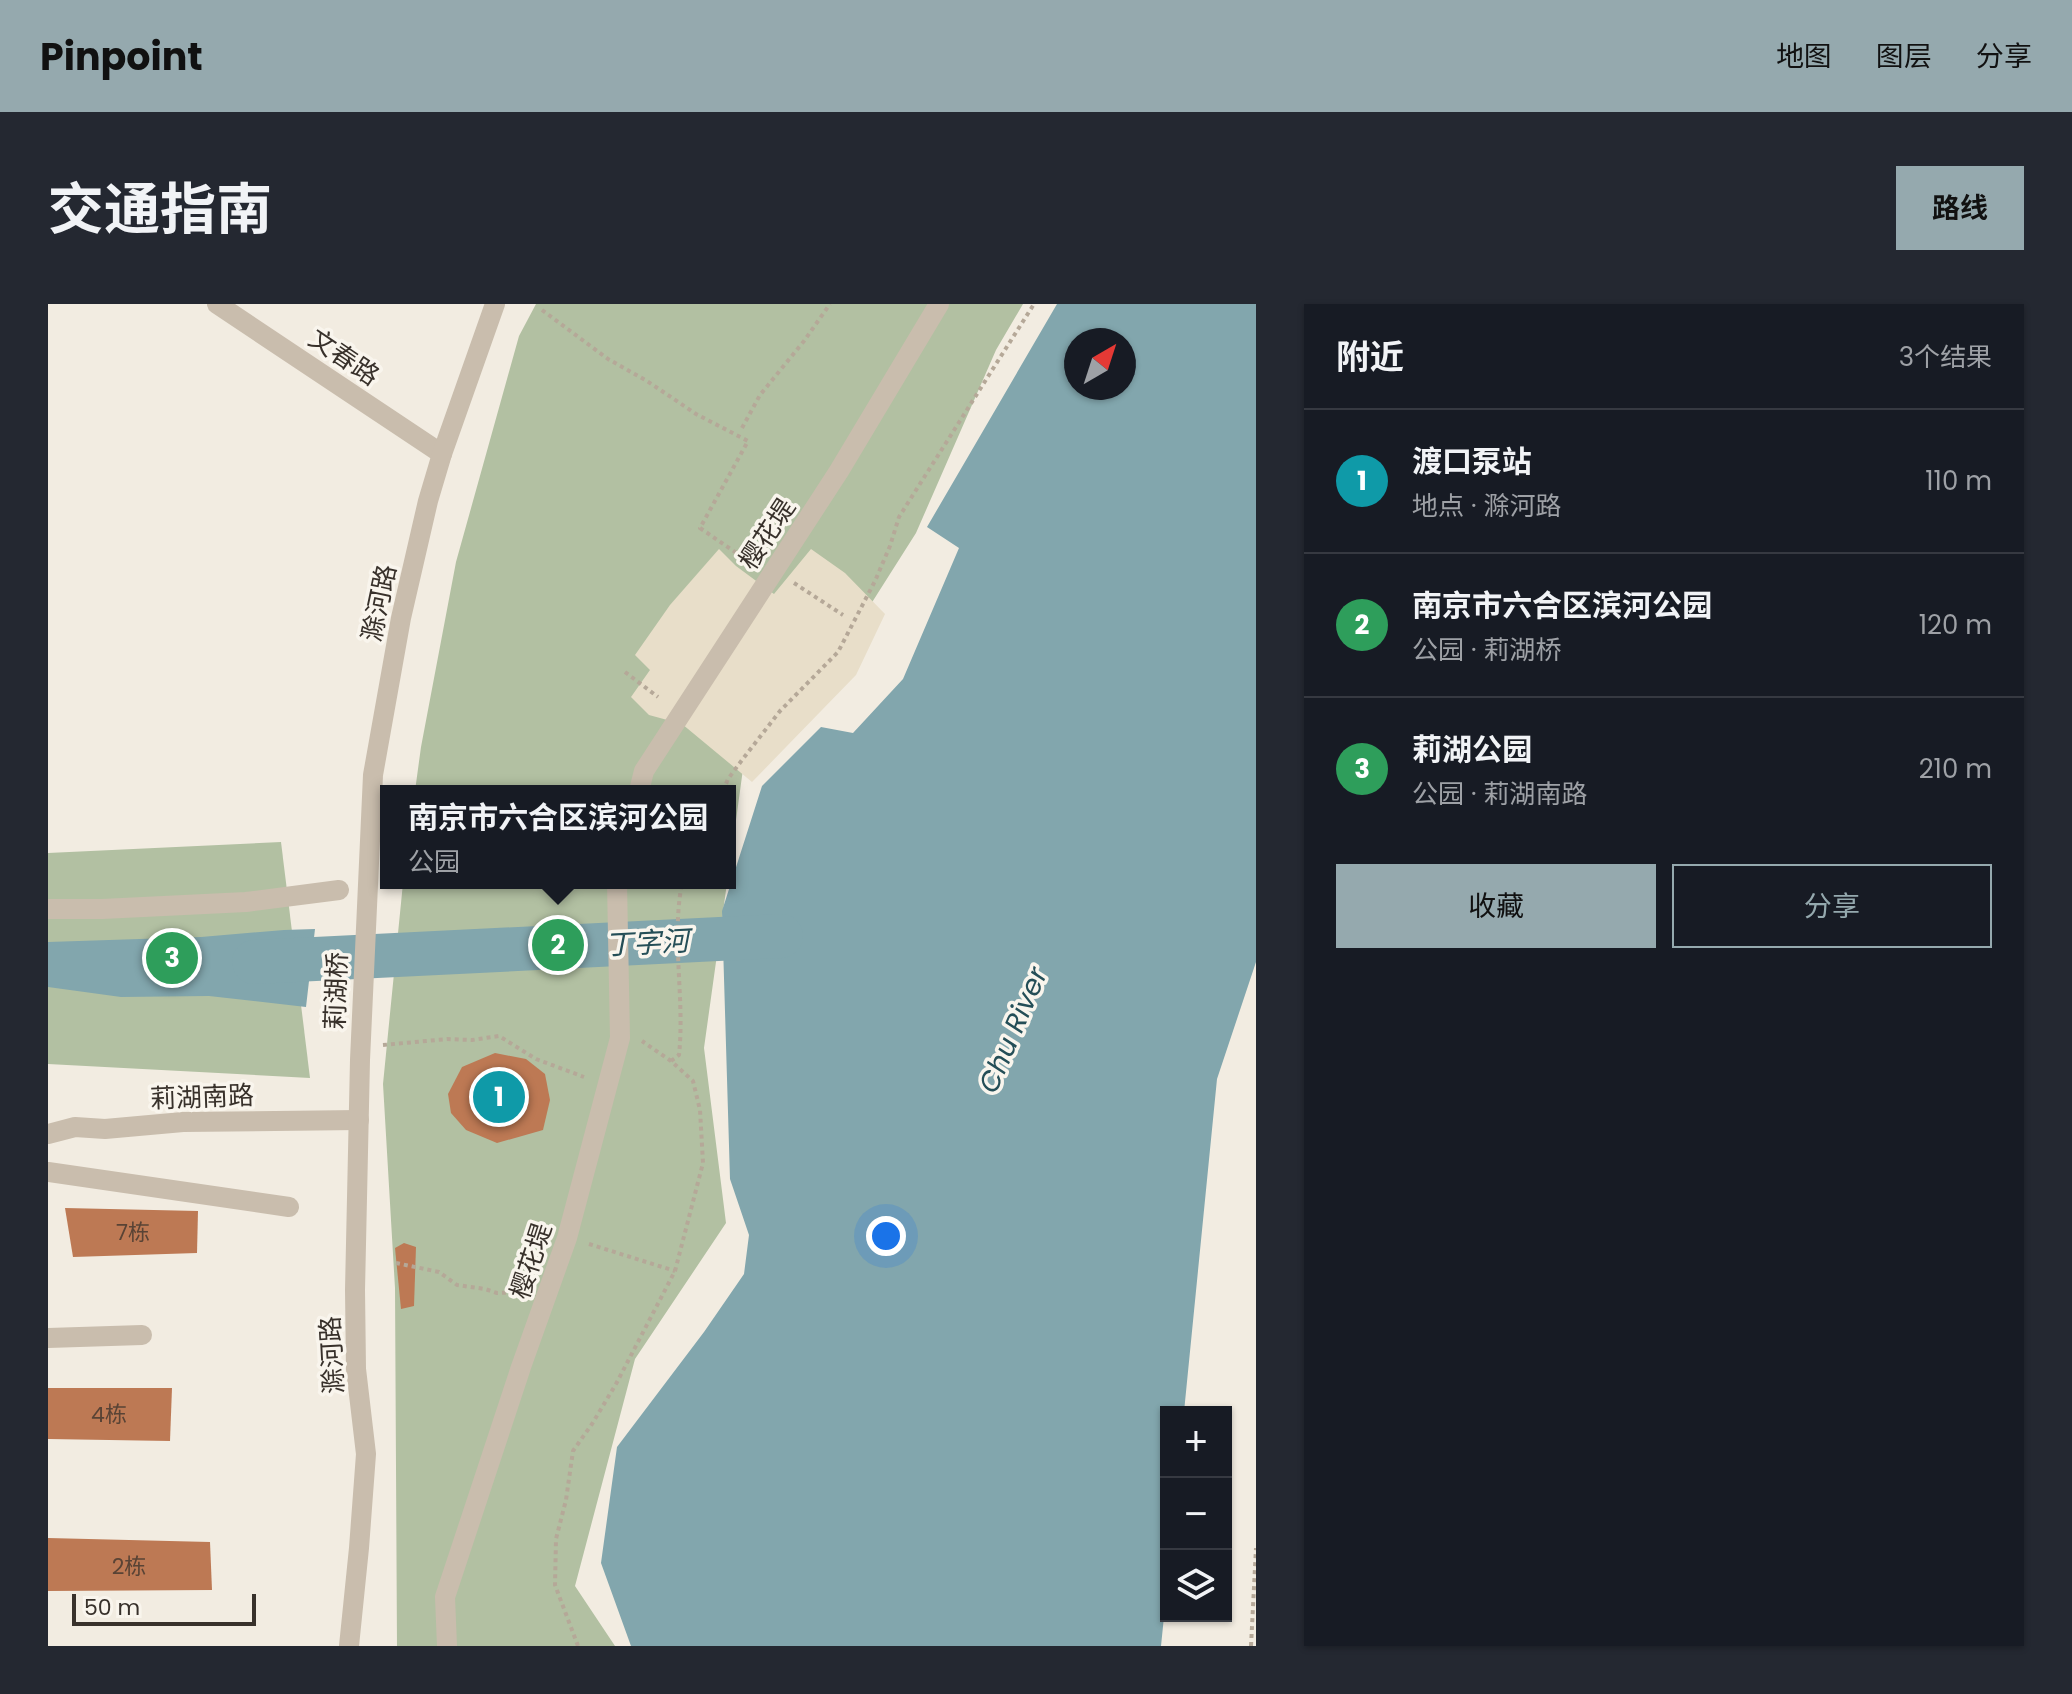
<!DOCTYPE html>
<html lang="zh">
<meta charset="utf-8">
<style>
:root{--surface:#171b24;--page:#242831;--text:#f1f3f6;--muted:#9ea1a6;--line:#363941;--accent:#95a9ae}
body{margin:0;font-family:Poppins,"Noto Sans SC",sans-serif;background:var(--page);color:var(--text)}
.controls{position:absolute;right:24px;bottom:24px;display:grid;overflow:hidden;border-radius:0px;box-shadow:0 2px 6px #0004}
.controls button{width:72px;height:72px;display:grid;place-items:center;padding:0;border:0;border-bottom:2px solid var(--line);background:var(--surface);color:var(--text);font:40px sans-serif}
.compass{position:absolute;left:1016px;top:24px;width:72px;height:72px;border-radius:50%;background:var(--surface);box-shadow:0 2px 6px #0004;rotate:39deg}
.scale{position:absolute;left:24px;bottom:20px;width:184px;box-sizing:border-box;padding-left:8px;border:4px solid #38312b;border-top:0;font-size:22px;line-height:28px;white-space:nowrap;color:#38312b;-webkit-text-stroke:6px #f9f5ed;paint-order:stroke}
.you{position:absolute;left:838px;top:932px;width:28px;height:28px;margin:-20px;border:6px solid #fff;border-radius:50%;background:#1a73e8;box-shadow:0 0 0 12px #1a73e833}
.badge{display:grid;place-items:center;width:52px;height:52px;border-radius:50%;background:var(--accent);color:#fff;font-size:26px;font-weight:700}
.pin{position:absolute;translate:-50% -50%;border:4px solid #fff;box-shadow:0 2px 8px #0006}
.popup{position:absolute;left:332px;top:481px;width:356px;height:104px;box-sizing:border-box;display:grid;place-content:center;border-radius:0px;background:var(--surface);filter:drop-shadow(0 2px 6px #0005);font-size:26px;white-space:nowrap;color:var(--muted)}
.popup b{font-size:30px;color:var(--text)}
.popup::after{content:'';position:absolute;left:50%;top:100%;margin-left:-16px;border:16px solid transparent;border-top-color:var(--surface)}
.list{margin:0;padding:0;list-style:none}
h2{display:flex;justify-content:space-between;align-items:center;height:104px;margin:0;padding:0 32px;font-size:34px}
h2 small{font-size:26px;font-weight:400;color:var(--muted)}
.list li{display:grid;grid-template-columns:52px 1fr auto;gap:24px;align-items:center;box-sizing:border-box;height:144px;padding:0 32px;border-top:2px solid var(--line)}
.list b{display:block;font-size:30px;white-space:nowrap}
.list p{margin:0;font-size:26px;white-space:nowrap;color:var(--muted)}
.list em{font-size:26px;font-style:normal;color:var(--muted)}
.actions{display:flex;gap:16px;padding:24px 32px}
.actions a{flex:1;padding:18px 0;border:2px solid var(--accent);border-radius:0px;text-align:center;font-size:28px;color:var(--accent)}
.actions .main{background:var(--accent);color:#111}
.icon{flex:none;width:44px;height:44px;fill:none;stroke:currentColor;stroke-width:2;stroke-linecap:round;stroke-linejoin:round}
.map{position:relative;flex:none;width:1208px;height:1342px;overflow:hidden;border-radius:0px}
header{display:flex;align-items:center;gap:48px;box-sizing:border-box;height:112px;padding:0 40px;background:var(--accent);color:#111}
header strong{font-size:38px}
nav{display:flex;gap:44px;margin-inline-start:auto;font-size:28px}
.intro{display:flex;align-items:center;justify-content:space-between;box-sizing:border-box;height:192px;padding:0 48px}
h1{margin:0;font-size:56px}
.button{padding:20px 36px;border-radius:0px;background:var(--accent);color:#111;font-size:28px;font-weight:700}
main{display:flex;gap:48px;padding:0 48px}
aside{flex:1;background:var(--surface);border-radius:0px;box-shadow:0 2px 6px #0004}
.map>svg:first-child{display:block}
.green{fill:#b2c0a2}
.plaza{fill:#e8dec9}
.water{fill:#82a6ad;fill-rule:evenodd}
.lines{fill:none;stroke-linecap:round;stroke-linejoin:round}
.river{stroke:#82a6ad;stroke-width:44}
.building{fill:#bd7954}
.path{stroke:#b5a898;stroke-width:4;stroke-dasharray:4 4;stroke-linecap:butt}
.minor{stroke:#c9bdad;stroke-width:20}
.labels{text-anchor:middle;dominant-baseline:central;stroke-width:7;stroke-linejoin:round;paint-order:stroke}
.number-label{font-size:22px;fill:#594335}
.street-label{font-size:26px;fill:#38312b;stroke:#f9f5ed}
.water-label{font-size:28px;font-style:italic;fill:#244e57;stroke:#f9f5ed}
</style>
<header>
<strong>Pinpoint</strong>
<nav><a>地图</a><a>图层</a><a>分享</a></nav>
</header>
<div class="intro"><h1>交通指南</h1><a class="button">路线</a></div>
<main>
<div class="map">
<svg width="1208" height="1342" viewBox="0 0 1208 1342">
<rect width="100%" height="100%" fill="#f2ece1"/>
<g class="green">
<path d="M488,0H975L948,46L868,229L802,333L695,465L682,560V487H367L373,443L408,258L471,32Z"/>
<path d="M233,538L262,774L0,760V549Z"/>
<path d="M355,579H679L656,744L678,919L587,1055L527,1282L567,1342H349L347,984L335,780Z"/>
</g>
<path class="plaza" d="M671,245L688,262L726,290L763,245L797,269L837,310L808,371L704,478L634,420L601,411L583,393L602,366L587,351L622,301Z"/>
<g class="water">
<path d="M1009,0H1208V658L1169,775L1136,1108H1118V1293L1113,1342H583L553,1259L569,1143L656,1028L696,970L701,931L682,875L674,607L714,482L773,423L805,429L855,375L911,244L879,223ZM1028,36H1076V84H1028Z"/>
<path d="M267,625L258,703L161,692L73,693L0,683V638L153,633L236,626Z"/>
</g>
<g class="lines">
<path class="river" d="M206,658L733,632"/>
</g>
<g class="building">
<path d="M447,749L478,755L497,770L502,796L495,826L449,839L418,826L403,809L400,790L414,763Z"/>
<path d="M17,904L150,907L149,949L25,953Z"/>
<path d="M356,939L368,943L366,1002L353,1005L347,944Z"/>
<path d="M0,1084H124L122,1137L0,1135Z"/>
<path d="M0,1234L162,1238L164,1286L0,1287Z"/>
</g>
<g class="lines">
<g class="path">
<path d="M494,6L560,55L599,77L648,110L700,137L652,224L706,261"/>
<path d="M694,124L712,91L756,37L782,0"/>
<path d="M746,279L795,311"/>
<path d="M577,368L610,393"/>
<path d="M675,487L680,475L694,456L732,407L790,348L827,277L842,242L851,213L986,0"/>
<path d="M335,741L399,735L424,736L451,732L488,755L536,773"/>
<path d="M623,757L631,751C637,694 623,636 634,579"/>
<path d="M541,940L627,967"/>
<path d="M348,959L391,968L409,981L437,985L449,989L475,988"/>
<path d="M530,1342L507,1281L508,1235L518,1196L525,1147L544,1120L568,1080L627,967L655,859L652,806L645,777L623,757L594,737"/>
<path d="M1203,1342L1208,1244"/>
</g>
<g class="minor">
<path d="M169,0L394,150"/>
<path d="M591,487L596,467L791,167L891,0"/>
<path d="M0,605H54L198,598L291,586"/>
<path d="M0,830L27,823L57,825L135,818L311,816"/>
<path d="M0,868L241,903"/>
<path d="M0,1034L94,1031"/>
<path d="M301,1342L311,1244L318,1150L308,1065L307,986L312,756L325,471L353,314L380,197L394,150L447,0"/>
<path d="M399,1342L397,1293L473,1063L519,934L572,734L569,579"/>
</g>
</g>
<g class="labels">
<g class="number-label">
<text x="85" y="928">7栋</text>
<text x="61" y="1110">4栋</text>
<text x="81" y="1262">2栋</text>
</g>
<g class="street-label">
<text transform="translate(296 53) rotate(34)">文春路</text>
<text transform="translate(719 230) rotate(-57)">樱花堤</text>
<text transform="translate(331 299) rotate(-78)">滁河路</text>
<text transform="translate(288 687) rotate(-88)">莉湖桥</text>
<text transform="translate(154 793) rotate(-2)">莉湖南路</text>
<text transform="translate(483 957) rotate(-72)">樱花堤</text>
<text transform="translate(284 1051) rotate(-93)">滁河路</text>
</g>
<g class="water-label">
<text transform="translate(599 639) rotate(-3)">丁字河</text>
<text transform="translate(965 726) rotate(-67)">Chu River</text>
</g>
</g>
</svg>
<div class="controls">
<button>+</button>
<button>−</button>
<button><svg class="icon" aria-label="layers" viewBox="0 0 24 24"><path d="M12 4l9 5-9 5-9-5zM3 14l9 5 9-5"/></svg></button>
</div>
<svg class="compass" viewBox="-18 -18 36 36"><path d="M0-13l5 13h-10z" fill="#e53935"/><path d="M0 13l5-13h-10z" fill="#9ea1a6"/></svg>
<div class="scale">50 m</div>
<div class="you"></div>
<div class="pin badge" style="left:451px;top:793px;background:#0f9aa8">1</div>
<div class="pin badge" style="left:510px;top:641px;background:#2e9e5b">2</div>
<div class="popup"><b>南京市六合区滨河公园</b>公园</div>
<div class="pin badge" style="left:124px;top:654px;background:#2e9e5b">3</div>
</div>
<aside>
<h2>附近<small>3个结果</small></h2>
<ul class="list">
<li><span class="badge" style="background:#0f9aa8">1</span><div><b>渡口泵站</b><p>地点 · 滁河路</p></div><em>110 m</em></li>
<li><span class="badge" style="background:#2e9e5b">2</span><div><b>南京市六合区滨河公园</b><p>公园 · 莉湖桥</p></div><em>120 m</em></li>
<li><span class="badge" style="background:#2e9e5b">3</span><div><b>莉湖公园</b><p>公园 · 莉湖南路</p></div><em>210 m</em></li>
</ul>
<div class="actions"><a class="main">收藏</a><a>分享</a></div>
</aside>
</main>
